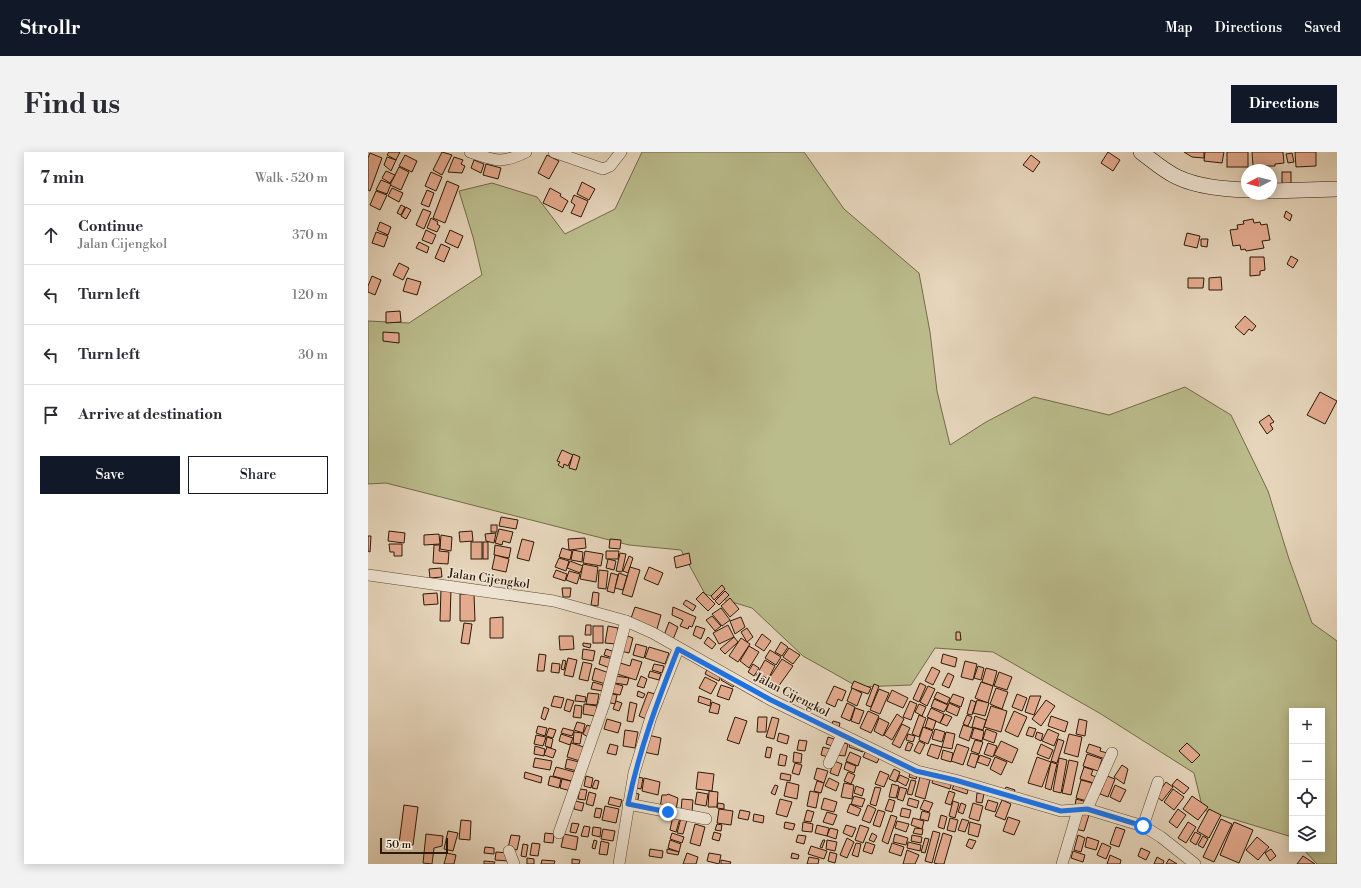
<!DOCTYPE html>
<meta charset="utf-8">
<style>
:root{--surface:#fff;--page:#f2f2f3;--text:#2b2b33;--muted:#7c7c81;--line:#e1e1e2;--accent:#111827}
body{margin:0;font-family:"Libre Bodoni",serif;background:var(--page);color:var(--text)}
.controls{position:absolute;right:12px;bottom:12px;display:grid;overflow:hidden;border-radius:0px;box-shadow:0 2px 10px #0003}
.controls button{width:36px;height:36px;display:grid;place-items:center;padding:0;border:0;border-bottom:1px solid var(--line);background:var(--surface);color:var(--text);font:20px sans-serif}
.compass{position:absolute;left:873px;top:12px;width:36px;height:36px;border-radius:50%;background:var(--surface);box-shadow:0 2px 10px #0003;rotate:263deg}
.scale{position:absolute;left:12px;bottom:10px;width:68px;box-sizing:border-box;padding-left:4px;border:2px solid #2c1906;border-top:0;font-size:11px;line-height:14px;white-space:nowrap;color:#2c1906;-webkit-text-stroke:3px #efe4d3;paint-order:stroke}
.stop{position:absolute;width:12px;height:12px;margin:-9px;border:3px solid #1a73e8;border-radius:50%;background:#fff}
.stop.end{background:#1a73e8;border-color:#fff;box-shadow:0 1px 4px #0008}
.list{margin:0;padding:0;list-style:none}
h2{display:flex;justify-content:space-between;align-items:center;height:52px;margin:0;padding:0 16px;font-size:17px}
h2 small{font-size:13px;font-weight:400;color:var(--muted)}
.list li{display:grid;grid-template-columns:26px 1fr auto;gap:12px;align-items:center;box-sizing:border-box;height:60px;padding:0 16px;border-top:1px solid var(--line)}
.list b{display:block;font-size:15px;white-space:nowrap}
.list p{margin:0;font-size:13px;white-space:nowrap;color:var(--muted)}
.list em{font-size:13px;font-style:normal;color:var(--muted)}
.actions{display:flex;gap:8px;padding:12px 16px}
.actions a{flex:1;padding:9px 0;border:1px solid var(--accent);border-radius:0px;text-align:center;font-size:14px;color:var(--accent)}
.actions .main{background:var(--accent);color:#fff}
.icon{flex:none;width:22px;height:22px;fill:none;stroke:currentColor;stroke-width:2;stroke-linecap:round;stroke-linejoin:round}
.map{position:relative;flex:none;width:969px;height:712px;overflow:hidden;border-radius:0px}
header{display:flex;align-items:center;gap:24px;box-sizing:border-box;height:56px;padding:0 20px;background:var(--accent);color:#fff}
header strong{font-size:19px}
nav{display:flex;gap:22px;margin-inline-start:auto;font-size:14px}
.intro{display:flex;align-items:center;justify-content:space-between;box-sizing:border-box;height:96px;padding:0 24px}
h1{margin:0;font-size:28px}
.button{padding:10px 18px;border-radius:0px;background:var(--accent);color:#fff;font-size:14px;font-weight:700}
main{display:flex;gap:24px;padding:0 24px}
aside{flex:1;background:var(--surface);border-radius:0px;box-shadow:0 2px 10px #0003}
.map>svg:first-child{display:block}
.green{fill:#bbbc8c;stroke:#746a49}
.building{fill:#e4ab8f;stroke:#2c1906}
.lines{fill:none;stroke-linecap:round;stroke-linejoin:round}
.street-casing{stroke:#5a4833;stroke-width:12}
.secondary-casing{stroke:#2c1906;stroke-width:16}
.street{stroke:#efe4d3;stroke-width:11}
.secondary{stroke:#efe4d3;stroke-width:15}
.route{stroke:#1a73e8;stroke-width:5}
.labels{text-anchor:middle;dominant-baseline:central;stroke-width:3;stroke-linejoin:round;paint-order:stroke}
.street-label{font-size:12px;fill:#2c1906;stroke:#efe4d3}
</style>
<header>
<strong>Strollr</strong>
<nav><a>Map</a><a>Directions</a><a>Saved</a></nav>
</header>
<div class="intro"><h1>Find us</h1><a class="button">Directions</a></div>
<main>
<aside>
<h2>7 min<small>Walk · 520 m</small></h2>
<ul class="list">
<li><svg class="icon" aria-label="ahead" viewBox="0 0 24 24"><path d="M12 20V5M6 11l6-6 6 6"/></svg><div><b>Continue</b><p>Jalan Cijengkol</p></div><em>370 m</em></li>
<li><svg class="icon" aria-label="left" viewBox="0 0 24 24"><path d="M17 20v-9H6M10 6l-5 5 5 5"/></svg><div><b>Turn left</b></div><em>120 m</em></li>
<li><svg class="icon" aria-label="left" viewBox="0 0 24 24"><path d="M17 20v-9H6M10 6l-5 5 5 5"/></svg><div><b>Turn left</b></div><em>30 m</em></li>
<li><svg class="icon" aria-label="arrive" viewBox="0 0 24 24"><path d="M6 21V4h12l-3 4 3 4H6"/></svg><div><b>Arrive at destination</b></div></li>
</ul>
<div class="actions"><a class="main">Save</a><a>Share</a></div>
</aside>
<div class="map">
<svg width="969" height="712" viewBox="0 0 969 712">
<rect width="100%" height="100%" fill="#e6d5bb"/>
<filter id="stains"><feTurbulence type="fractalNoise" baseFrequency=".005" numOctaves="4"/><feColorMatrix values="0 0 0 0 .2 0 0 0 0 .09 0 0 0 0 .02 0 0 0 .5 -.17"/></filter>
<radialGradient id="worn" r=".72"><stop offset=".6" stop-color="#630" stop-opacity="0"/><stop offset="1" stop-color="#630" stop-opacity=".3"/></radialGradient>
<path class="green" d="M274,0H436L476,57L551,121L562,180L569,239L582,293L618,270L666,245L741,263L817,235L863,263L900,339L921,407L944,471L969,489V712H949L935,697H954V559H924V685L835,658L826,621L733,562L625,500L567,496L543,533L490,535L435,504L384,456L337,442L313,398L261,393L18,331L0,332V169L41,171L114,123L105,85L91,39L124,31L169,45L197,82L247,57Z"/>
<g class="building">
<path d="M21,0H32L28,8L19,3Z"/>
<path d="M74,0L84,3L74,23L65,18Z"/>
<path d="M740,0L752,8L745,19L733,11Z"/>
<path d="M816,0H836V6L824,5Z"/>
<path d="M837,0H856L854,11L836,9Z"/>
<rect x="859" y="0" width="21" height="15"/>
<path d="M884,0H915L916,11L907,12V14H885Z"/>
<path d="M927,0H948V14L928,15Z"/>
<path d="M2,1L14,6L2,39L0,38V6Z"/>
<path d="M924,1L926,10L920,11L918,2Z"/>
<path d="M37,3L49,9L44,20L31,14Z"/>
<path d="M179,3L191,9L181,27L170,21Z"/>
<path d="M663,3L672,10L665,20L655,13Z"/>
<path d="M19,5L28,8L23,19L16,13Z"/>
<path d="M86,5L95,8L93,12L97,14L94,21L80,20Z"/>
<path d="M106,8L116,12L113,21L103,16Z"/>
<path d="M118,12L133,16L130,27L115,23Z"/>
<path d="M31,15L41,20L33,38L22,33Z"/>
<path d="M18,19L27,23L22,31L14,26Z"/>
<path d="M63,20L74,25L68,39L57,34Z"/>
<rect x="914" y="20" width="9" height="12"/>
<path d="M13,28L23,32L19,42L8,38Z"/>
<path d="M79,29L91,34L77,71L65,66Z"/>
<path d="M214,30L227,37L221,48L209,42Z"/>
<path d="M24,36L35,41L31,50L20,44Z"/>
<path d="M182,36L193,42L192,44L200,49L194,60L175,51Z"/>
<path d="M59,38L66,41L61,55L53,52Z"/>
<path d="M8,39L19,43L12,58L2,53Z"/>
<path d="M206,43L220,49L213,65L203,61L207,53L203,50Z"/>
<path d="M33,53L37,55L33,63L29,61Z"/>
<path d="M38,55L43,58L38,67L33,64Z"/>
<path d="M55,57L63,60L56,77L48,73Z"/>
<path d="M918,59L924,63L922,69L916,65Z"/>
<path d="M63,66L70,70L69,72L72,74L69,80L59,76Z"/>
<path d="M885,67L886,71L892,70L893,73L899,72L902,88L894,89L896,96L878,99L877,97L873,98L872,93L865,94L862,78L870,77L869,73L876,72L875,69Z"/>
<path d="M12,70L23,75L20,83L9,78Z"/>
<path d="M58,78L68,83L64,92L54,88Z"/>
<path d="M82,78L95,84L90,96L77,90Z"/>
<path d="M8,80L20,84L16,95L4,91Z"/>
<path d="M819,81L832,84L829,96L816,93Z"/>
<path d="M833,87H840L839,95L833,94Z"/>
<path d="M51,90L61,95L59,101L48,96Z"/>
<path d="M73,92L82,96L76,110L67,106Z"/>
<path d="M923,104L930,108L925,116L919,112Z"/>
<path d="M882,105H896L897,118L892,119V123L882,124Z"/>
<path d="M31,111L41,116L35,128L25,123Z"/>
<path d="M4,124L13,128L7,143L0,140V134Z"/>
<path d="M853,125L854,138H841V126Z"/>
<path d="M39,126L53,130L49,143L35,139Z"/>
<path d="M820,126H836L835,136H820Z"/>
<path d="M32,159L33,170L18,171V160Z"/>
<path d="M877,164L888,174L884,179L881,177L876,183L867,175Z"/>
<path d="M15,180L31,181V191L15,189Z"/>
<path d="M952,240L969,249L957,272L939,263Z"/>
<path d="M901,263L906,270L902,272L905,277L899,282L891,270Z"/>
<path d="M194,298L205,303L200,314L196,312L195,316L190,313L192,310L189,309Z"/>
<path d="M205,302L212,305L208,318L201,316Z"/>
<path d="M133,365L150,368L148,377L131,374Z"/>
<rect x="123" y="373" width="6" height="7"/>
<path d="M131,377L145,380L142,391L135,389L134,393L127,391Z"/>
<path d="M21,379L37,381L36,391L20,389Z"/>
<path d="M104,379L105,389L92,390L91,380Z"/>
<path d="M128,381L126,391L118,389L117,382Z"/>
<path d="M71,382L72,392L56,393V383Z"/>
<path d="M73,383L84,385L83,399L72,397Z"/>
<path d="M0,384H3L2,400L0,399Z"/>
<path d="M217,386L218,396L201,398L200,387Z"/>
<path d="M154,387L166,390L161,409L149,406Z"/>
<path d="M242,387L253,388L252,397L241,396Z"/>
<rect x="103" y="390" width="11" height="17"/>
<rect x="115" y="390" width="5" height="17"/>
<path d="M21,392H34V404H26V400H22Z"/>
<path d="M66,393H72L71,399L81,400L80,412L65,411Z"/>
<path d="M127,393L143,396L141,406L126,403Z"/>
<path d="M194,396L204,399L202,408L191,405Z"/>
<path d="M205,398L215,400L214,410L203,408Z"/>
<path d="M217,399L235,402L233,414L215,411Z"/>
<path d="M238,399H251L250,407H238Z"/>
<path d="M252,401L258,402L254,420L248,419Z"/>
<path d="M321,401L323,412L308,416L306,405Z"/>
<path d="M127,403L141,407L138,420L124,417Z"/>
<path d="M261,404L265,406L260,421L255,419Z"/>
<path d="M191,406L201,409L198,419L187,415Z"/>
<path d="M240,407L248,409L246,418L238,416Z"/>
<path d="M202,409L215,414L212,421L199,416Z"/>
<path d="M215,412L230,415L228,430L212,427Z"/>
<path d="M262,415L272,418L264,445L254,442Z"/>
<path d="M281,415L295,421L290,433L276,427Z"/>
<path d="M73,416L74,425L62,426L61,417Z"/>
<path d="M188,418L199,422L197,429L185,425Z"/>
<path d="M231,418L240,419L238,437L230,436Z"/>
<path d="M201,419L212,422L209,432L198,428Z"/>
<path d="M243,421L250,423L246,441L239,439Z"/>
<path d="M251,421L259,424L255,438L247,436Z"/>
<path d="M354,433L357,437L346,448L343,444Z"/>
<path d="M194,436H203L202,445H195Z"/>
<path d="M73,437H83L82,469H72Z"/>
<path d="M357,439L361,443L351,453L347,449Z"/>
<path d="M225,440L231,441L230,454L223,453Z"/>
<path d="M335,440L347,452L340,459L328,447Z"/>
<path d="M69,441L70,452L56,453L55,442Z"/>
<path d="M92,442H106L107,469H92Z"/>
<path d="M362,446L371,457L362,465L353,454Z"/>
<path d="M318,448L328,454L325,459L315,452Z"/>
<path d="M267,455L293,463L289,477L262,469Z"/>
<path d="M305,455L328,465L324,475L321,474L320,477L312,474L315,468L304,463Z"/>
<path d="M353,456L362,468L354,474L344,462Z"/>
<path d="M344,464L353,474L347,479L338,468Z"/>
<path d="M135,465V486H122V466Z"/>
<path d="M373,465L377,475L367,482L362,469Z"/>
<path d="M301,470L310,475L304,490L295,486Z"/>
<path d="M96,471L104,472L101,492L93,491Z"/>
<path d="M218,473H223V483H217Z"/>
<path d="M360,473L366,485L351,492L345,481Z"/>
<rect x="225" y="474" width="10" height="17"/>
<path d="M240,474L250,476L248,492L237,491Z"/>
<path d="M328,474L337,477L333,487L325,483Z"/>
<path d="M379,476L385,485L379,490L373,480Z"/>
<path d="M588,480H592L593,488H588Z"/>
<path d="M394,482L403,489L396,499L387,493Z"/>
<path d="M257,483L265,486L261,501L253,499Z"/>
<path d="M191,484H205L206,497L192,498Z"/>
<path d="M340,485L348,492L344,497L336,491Z"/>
<path d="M366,485L370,490L357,502L352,497Z"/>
<path d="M373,486L382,492L370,510L361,504Z"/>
<path d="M413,490L420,495L414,504L407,500Z"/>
<path d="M215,491L223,492L222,496L215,494Z"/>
<path d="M268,492L279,495L276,506L265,503Z"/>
<path d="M381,494L391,500L381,516L372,509Z"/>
<path d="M281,495L301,501L297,512L277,506Z"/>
<path d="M421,496L432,503L425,512L415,505Z"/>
<path d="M215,497L227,499L225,509L214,507Z"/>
<path d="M238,497L247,500L245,506L236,503Z"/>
<path d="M402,498L413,505L408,513L397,506Z"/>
<path d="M171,502L178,503L176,519H169Z"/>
<path d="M575,502L589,506L587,515L573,511Z"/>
<path d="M233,504L245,507L242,516L231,512Z"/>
<path d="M200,506L209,508L205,525L196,523Z"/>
<path d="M264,507L274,510L268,528L246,521L249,510L262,514Z"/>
<path d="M414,507L425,514L410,535L400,528Z"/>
<path d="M195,508L198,509L196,518L193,517Z"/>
<path d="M397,508L407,514L400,527L395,524L392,527L388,524Z"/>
<path d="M597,509L609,512L605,528L593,525Z"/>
<path d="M215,510L224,512L220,529L211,527Z"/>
<path d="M184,511L192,512L191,521L183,520Z"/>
<path d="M286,512L296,514L294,521L284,518Z"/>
<path d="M385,512L391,516L386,524L380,520Z"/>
<path d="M610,514L616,516L613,528L606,526Z"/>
<path d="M340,515L354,521L351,529L337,522Z"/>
<path d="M564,515L572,519L565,533L557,529Z"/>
<path d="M227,516L241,521L238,532L224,528Z"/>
<path d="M618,516L629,519L625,534L614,530Z"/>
<path d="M282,519L293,522L291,528L280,525Z"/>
<path d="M631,520L644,525L639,538L626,534Z"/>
<path d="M580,521L586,524L581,536L574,533Z"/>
<path d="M356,523L368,530L365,535L353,528Z"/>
<path d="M248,524L261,526L259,533L247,531Z"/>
<path d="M273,524L279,527L276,536L269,534Z"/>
<path d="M337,525L349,531L343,542L331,536Z"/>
<path d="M486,529L503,536L500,542L483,536Z"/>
<path d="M225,530L235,533L234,539L223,537Z"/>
<path d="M613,530L625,534L620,551L607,546Z"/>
<path d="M245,531L255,534L252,543L243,541Z"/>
<path d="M552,531L558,534L551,550L545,547Z"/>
<path d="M506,532L511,534L503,555L498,553Z"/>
<path d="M353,533L365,537L361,548L349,544Z"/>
<path d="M466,534L478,539L474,549L470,547L467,555L458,551Z"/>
<path d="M560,534L567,537L559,554L552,550Z"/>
<path d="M484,536L494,541L489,554L479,549Z"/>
<path d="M628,536L640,540L634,557L622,552Z"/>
<path d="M511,537L521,541L512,562L502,558Z"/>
<path d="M524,538L540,546L535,556L519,549Z"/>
<path d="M270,539L277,542L275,546L269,544Z"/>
<path d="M280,540L287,542L278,567L271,564Z"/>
<path d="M569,540L582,546L579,552L566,546Z"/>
<path d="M220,541L231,542L229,553L218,552Z"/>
<path d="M241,541L249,543L247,552L239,550Z"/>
<path d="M585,542L596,546L593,555L581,550Z"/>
<path d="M649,542L659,546L654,559L644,555Z"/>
<path d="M208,543L218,545L217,550L207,549Z"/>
<path d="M186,544L196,546L193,556L183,554Z"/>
<path d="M331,544L343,548L342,554L330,550Z"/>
<path d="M662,544H673L666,563L657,560Z"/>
<path d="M199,547L206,549L202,560L196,558Z"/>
<path d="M566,547L580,553L576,560L563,555Z"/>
<path d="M603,548L608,550L604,563L599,562Z"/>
<path d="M609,548L621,551L617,564L605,561Z"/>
<path d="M678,548L687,554L673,574L664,567Z"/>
<path d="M248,549L254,551L251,559L245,557Z"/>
<path d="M542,549L549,552L543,568L535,565Z"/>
<path d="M262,550L269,552L265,570L259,569Z"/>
<path d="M344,550L352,553L350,562L341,560Z"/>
<path d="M479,551L487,555L482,569L473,565Z"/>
<path d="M581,551L592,556L589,564L578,559Z"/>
<path d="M216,552L229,554L227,564L215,562Z"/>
<path d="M551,552L558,555L554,564L547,560Z"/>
<path d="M207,553L214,554L213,566L205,565Z"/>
<path d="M623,554L639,559L633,580L616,575Z"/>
<path d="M176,555L181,557L177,568L173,566Z"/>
<path d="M487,556L496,559L491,572L483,569Z"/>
<path d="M563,556L576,562L572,571L559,565Z"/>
<path d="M500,559L511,564L503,581L492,576Z"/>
<path d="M646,559L659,565L650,585L637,579Z"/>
<path d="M529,562L536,567L524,588L516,583Z"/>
<path d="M577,562L584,565L579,574L572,571Z"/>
<path d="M551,563L558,566L551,585L544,582Z"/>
<path d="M599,563L604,565L600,574L595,572Z"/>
<path d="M607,564L618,568L615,578L604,575Z"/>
<path d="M683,564L700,570L697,580L680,574Z"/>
<path d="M367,565L379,569L371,592L359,588Z"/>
<path d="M390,565H399L398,580H389Z"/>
<path d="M404,565L411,567L406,587L398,585Z"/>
<path d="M511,566L521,571L515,584L506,579Z"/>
<path d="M560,566L568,569L565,578L557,575Z"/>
<path d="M239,567L253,571L250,581L236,577Z"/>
<path d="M711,567L719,569L717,584L708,582Z"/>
<path d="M465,569L472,571L470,579L463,576Z"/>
<path d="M209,570L217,572L215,581L206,578Z"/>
<path d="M534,572L542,576L532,596L524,592Z"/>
<path d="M219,573L225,575L220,585L215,582Z"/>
<path d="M595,573L605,576L601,589L591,585Z"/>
<path d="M170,574L179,576L177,584L168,581Z"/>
<path d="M555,575L565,579L560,592L551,588Z"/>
<path d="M661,575L668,577L665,585L658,583Z"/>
<path d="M181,576L188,578L185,586L178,584Z"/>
<path d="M195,576L206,579L204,584L193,581Z"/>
<path d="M606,576L616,579L614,589L603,586Z"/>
<path d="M567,577L577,580L574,590L564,587Z"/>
<path d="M618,577L629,581L626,591L615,587Z"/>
<path d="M680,577L691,582L686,594L674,589Z"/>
<path d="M257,578L270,580L267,596L255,594Z"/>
<path d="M206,580L214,581L212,592L205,591Z"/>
<path d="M578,580L587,582L584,597L574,595Z"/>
<path d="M669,580L675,582L673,589L667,586Z"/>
<path d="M411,581L421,584L419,592L409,589Z"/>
<path d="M193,582L205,586L202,593L191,589Z"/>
<path d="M540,582L547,584L545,590L538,588Z"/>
<path d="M701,582L714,585L710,605L696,601Z"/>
<path d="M168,583L178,585L175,594L166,592Z"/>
<path d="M280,583L293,586L290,603L276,600Z"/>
<path d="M179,585L185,587L183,596L177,594Z"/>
<path d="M460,585L469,588L467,595L458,592Z"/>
<path d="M690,587L696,589L689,611L683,609Z"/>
<path d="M431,588L439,589L437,599L429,598Z"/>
<path d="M607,588L615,590L611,602L603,599Z"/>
<path d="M483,589L497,595L495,600L481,595Z"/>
<path d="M551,589L557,592L552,602L546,599Z"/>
<path d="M633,589L650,597L644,611L626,603Z"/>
<path d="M472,590L480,592L477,604L469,603Z"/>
<path d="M540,590L545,592L542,599L537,598Z"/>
<path d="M203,591L216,595L212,609L199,605Z"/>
<path d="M620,591L629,594L625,605L616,602Z"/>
<path d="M819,591L832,603L824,611L811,599Z"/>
<path d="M242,592L250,594L248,603L239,601Z"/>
<path d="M563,592L574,595L570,607L559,603Z"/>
<path d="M589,592L601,596L595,613L583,609Z"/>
<path d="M673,592L685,598L681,607L669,602Z"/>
<path d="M721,592L733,596L732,599L739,601L737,607L718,600Z"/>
<path d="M167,594L177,597L176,604L166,602Z"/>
<path d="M179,595L188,598L185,606L176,603Z"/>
<path d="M399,595L404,596L402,606L397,605Z"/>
<path d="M455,595L462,597L460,605L453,603Z"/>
<path d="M498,598L512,604L509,611L495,605Z"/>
<path d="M575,598L585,601L583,610L573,607Z"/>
<path d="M426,600L434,602L433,611L425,610Z"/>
<path d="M482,600L493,605L490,614L478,609Z"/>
<path d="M603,601L611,603L607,616L599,613Z"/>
<path d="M412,602L419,604L417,614L410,613Z"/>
<path d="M719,602L734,607L730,619L715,614Z"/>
<path d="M612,603L623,607L620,614L609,610Z"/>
<path d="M627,605L639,610L633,623L622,617Z"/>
<path d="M669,605L683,610L674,635L660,631Z"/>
<path d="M167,606L184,609L182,618L165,615Z"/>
<path d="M691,606L699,608L693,641L685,639Z"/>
<path d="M199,607L211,610L209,619L197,616Z"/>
<path d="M701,608L710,610L703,643L694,641Z"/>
<path d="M466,609L474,612L470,624L462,621Z"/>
<path d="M478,610L488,614L486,621L476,617Z"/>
<path d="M683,610L689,612L683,638L677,636Z"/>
<path d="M427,611L434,613L431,623L424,621Z"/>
<path d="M754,613L760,617L756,632L746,625Z"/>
<path d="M188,615L210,621L207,630L185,624Z"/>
<path d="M716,615L725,618L723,623L728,625L726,631L712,627Z"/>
<path d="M449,616L460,619L456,631L446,627Z"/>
<path d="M526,617L532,620L528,630L521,627Z"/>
<path d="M543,618L550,620L548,627L541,625Z"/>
<path d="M512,619L521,623L516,635L507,632Z"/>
<path d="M157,620L174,625L173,631L156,626Z"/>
<path d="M330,620L346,622L344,639L328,637Z"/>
<path d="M480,620L487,623L483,632L476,629Z"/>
<path d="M413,621L423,623L422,629L412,627Z"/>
<path d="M532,623L541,627L538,634L529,629Z"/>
<path d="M182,624L193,627L191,636L180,633Z"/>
<path d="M218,624L225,626L223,636L216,634Z"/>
<path d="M566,624L584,629L582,637L564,631Z"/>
<path d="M739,624L747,627L740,645L732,642Z"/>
<path d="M267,625L275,626L273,637L264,635Z"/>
<path d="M552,625L562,628L557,647L547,644Z"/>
<path d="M276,626L292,630L290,643L274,639Z"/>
<path d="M461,626L471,631L468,639L457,634Z"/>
<path d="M194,627L206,630L203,639L192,636Z"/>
<path d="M809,627L821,636L816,642L804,633Z"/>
<path d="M227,628L231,629L229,637L224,636Z"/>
<path d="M543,628L548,629L544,643L539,642Z"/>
<path d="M713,628L724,631L719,649L708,646Z"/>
<path d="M449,629L456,631L453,641L446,639Z"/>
<path d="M419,630L431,633L429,647L416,644Z"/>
<path d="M798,630L805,635L794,649L788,644Z"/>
<path d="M476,631L486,633L484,647L473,645Z"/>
<path d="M524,632L531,634L528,646L521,645Z"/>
<path d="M407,633L410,634L407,643L403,641Z"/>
<path d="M586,633L600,638L599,642L584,637Z"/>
<path d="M747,633L758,638L752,650L742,645Z"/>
<path d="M488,634L496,637L494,644L486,641Z"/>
<path d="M507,635L513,636L508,654L502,652Z"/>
<path d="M532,635L539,637L535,649L529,647Z"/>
<path d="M638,635L647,638L644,645L635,641Z"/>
<path d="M212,637L219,638L217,648L210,647Z"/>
<path d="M805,637L816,645L806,658L796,650Z"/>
<path d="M341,639L350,640L349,655H340Z"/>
<path d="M442,639L451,641L448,656L439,654Z"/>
<path d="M581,639L587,641L583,653L577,651Z"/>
<path d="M221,640L228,642L225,654L218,652Z"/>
<path d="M263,640L271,642L269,653Z"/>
<path d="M329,640L340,642L338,654L327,652Z"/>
<path d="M609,641L616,642L614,651L608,650Z"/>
<path d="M300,642L310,646L308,658L292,656L294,643H299Z"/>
<path d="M486,644L497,647L494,655L483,652Z"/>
<path d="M824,644L840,655L830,668L815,657Z"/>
<path d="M242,645L254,648L252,655L240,652Z"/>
<path d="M456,646L469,650L466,660L453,657Z"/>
<path d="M541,646L551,649L549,656L539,653Z"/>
<path d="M314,647L325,648L324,660L313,659Z"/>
<path d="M412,647L424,650L419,665L408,662Z"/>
<path d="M521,647L527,649L524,660L517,658Z"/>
<path d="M708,647L719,650V652L707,654Z"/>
<path d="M556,648L565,651L561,660L552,657Z"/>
<path d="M620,648L630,651L627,660L617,657Z"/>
<path d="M634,648L643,652L637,668L627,664Z"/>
<path d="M207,649L216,651L214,659L206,657Z"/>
<path d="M585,649L591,651L587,666L581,664Z"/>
<path d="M350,651L356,652V657L349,656Z"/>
<path d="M593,651L598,653L595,662L590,660Z"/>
<path d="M605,651L615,654L611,669L601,666Z"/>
<path d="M482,652L493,657L490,664L479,660Z"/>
<path d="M36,653L50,655L45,693L31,692Z"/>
<path d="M500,653L508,657L502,671L494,668Z"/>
<path d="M237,654L251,657L248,671L234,668Z"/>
<path d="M228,656L234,657L232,666L226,665Z"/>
<path d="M534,656L543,658L541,666L532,664Z"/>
<path d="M351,657L365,659L363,673L349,671Z"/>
<path d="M810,657L818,663L809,676L801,670Z"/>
<path d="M841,657L853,663L841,686L829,679Z"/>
<path d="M372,658L382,660L380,668L370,666Z"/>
<path d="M439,658L446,660L443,670L436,669Z"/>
<path d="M510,658L517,660L512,675L505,673Z"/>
<path d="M554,659L562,661L560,669L552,667Z"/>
<path d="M459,660L469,663L465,673L455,670Z"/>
<path d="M712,660L721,663L716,679L707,677Z"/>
<path d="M386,662L396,664L395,671L385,669Z"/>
<path d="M523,663L529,665L520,692L514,689Z"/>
<path d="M573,663L579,665L576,677L570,675Z"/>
<path d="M305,664L312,666L308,680L302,678Z"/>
<path d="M640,665L652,669L646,683L635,679Z"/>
<path d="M313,666L319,668L315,682L309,681Z"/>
<path d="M545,666L556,669L554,677L543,673Z"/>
<path d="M582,666L590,668L587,680L579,678Z"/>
<path d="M594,667L601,669L597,680L590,678Z"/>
<path d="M853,667L864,672L846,710L835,705Z"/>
<path d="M93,668L103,669L102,688L91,687Z"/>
<path d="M529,669L541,672L538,680L527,676Z"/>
<path d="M417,670L427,672L425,678L416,676Z"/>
<path d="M435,670L445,672L444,680L434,679Z"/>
<path d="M602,670L613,673L610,685L600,682Z"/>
<path d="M820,670L828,675L818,691L810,686Z"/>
<path d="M866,670L885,678L871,711L852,703Z"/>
<path d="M204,671L211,672L208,681L202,680Z"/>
<path d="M327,672L337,675L332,694L322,691Z"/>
<path d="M349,672L354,673L353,679L347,678Z"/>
<path d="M449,673L461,676L459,684L447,681Z"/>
<path d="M478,673L488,676L484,685L475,681Z"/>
<path d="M492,673L501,676L495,691L487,688Z"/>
<path d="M216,674L222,675L220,685L213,684Z"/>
<path d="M225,675L233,676L232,685L224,683Z"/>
<path d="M748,675L757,678L751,695L742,692Z"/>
<path d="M462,676L470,678L468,687L459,684Z"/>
<path d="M547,676L555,677L554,683L545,681Z"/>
<path d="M235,677L247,679L245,689L233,687Z"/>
<path d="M80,679L90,681L85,699L76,697Z"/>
<path d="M565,679L572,681L564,711L557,709Z"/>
<path d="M346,680L353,682L351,689L344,687Z"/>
<path d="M827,680L833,683L828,693L822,689Z"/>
<path d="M177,681L186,682L185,691L176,690Z"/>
<path d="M304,681L316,685L314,691L302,687Z"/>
<path d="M504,681L509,684L506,690L501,688Z"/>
<path d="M575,681L584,684L576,712H570L566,711Z"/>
<path d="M58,682L75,684L74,694L66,696L64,712L55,711Z"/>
<path d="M196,682L210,685L208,698L193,695Z"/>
<path d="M527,682L540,686L538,693L525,690Z"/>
<path d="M143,683L152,684L149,698L140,696Z"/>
<path d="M430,683L438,684L436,692L428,690Z"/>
<path d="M544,683L554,685L553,691L543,689Z"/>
<path d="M710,683L717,686L713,700L706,698Z"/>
<path d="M835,684L840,687L835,696L830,693Z"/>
<path d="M719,685L731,689L728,698L717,695Z"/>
<path d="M889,685L901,695L890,708L878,698Z"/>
<path d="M479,686L486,690L479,706L472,703Z"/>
<path d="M557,686L561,687L557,701L553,700Z"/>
<path d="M601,687L608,689L604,697L598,694Z"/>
<path d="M226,688L229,689L227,697L224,696Z"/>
<path d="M302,688L313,692L311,700L300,696Z"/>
<path d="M455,688H457L454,696L452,695Z"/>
<path d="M459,688L469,690L467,699L458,697Z"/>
<path d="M233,689L241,691L239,703L231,702Z"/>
<path d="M498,690L507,693L504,702L495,699Z"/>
<path d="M540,690L553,693L552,699L539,696Z"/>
<path d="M164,691L172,692L170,704L162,703Z"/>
<path d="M488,691L493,692L490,705L484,703Z"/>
<path d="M524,691L536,695L533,704L521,700Z"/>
<path d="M734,691L743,695L738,707L729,703Z"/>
<path d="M155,692L160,693L158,705L153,704Z"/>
<path d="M443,694L459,699L456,707L440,702Z"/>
<path d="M117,695L126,696V702L116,701Z"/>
<path d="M773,696L782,700L778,708L770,704Z"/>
<path d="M282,697L295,699L294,706L281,704Z"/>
<path d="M299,697L311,700L310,703L299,701Z"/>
<path d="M903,697L908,704L902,709L897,701Z"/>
<path d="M539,698L551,703L547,712H535Z"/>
<path d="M705,699L717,703L715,710L703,706Z"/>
<path d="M128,700L142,701L141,709L127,708Z"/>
<path d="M462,700L469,702L467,711L460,709Z"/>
<path d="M79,701L88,703L86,712H76Z"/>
<path d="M319,701L330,705L328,712H315Z"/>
<path d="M341,701L353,703L351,712L339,709Z"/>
<path d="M424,701L431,703L430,707L423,706Z"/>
<path d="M742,703L753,708L752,712H739Z"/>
<path d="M935,704L947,712H929Z"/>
<path d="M441,705L451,707L450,712H439Z"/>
<path d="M789,705L796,709L795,712H786Z"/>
<path d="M159,706L166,707V712H159Z"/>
<path d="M204,707L212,708L211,712H204Z"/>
<path d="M801,707L809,712H798Z"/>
<path d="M174,708L187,709L186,712H173Z"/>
<path d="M353,708L363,710L362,712H353Z"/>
<path d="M116,709L127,710L126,712H116Z"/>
</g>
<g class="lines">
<g class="street-casing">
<g id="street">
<path d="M102,0C127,9 134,12 158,0"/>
<path d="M186,0L235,17L242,14L253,0"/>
<path d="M0,423L186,449L258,469L285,481L403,548L549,619L587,628L693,659L719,657L775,674L793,685L827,712"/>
<path d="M461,611L474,583"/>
<path d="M260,652L338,667"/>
<path d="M719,657L744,601"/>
<path d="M775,674L790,630"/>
<path d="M191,681L236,552L258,469"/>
<path d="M141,699L146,712"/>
<path d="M251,712L266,621L283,565L310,497"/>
<path d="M694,712L710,658"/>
</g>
</g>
<g class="secondary-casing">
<g id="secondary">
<path d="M773,0C785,9 796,19 809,25C830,35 856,37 879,38"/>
<path d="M903,39L969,37"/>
</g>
</g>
<use href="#street" class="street"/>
<use href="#secondary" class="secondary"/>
</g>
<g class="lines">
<path class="route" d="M300,660L260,652C271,598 290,548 310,497L403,548L548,619L587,628L693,659L719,657L775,674"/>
</g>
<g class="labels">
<g class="street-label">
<text transform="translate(121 427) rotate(8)">Jalan Cijengkol</text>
<text transform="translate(424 543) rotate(27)">Jalan Cijengkol</text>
</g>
</g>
<rect width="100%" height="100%" filter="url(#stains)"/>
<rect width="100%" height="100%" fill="url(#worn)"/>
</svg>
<div class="controls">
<button>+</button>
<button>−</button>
<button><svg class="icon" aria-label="locate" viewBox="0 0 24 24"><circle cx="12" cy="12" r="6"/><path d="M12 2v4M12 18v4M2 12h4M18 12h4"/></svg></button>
<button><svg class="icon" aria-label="layers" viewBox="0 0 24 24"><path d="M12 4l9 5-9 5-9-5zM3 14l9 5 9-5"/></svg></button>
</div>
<svg class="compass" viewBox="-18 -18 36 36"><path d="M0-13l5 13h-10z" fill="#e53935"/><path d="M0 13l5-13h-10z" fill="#7c7c81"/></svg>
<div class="scale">50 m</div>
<div class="stop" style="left:775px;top:674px"></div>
<div class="stop end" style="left:300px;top:660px"></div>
</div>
</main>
